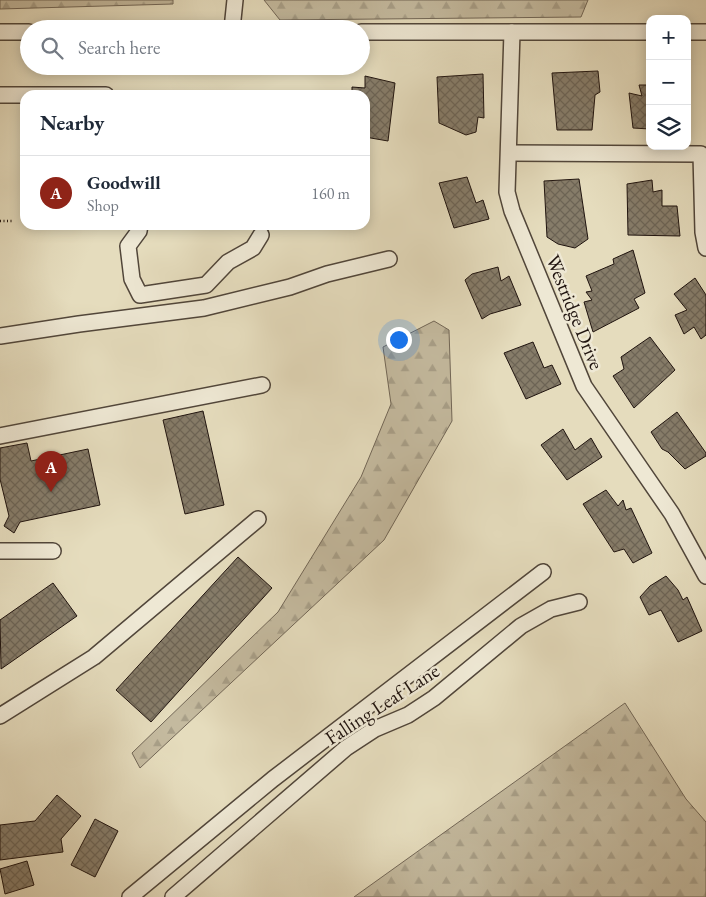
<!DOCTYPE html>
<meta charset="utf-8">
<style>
:root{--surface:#fff;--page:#f2f2f3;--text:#1f2937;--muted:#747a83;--line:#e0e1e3;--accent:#8f2418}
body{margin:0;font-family:"EB Garamond",serif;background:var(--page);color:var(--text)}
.controls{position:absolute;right:15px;top:15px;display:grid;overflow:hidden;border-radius:10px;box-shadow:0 2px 12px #0003}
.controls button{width:45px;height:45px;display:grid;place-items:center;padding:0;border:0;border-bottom:1px solid var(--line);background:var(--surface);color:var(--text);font:25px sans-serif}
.you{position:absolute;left:398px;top:339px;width:18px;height:18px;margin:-12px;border:4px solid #fff;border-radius:50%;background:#1a73e8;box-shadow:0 0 0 8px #1a73e833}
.badge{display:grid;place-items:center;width:32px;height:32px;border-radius:50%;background:var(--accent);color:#fff;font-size:16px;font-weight:700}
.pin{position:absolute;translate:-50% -41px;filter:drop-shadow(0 1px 2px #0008)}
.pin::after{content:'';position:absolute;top:26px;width:18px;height:15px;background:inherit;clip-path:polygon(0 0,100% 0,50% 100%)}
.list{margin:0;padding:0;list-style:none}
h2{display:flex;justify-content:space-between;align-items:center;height:65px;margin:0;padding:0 20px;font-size:21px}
h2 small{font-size:16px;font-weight:400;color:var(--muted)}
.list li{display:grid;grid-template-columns:32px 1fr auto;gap:15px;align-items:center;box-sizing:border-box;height:75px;padding:0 20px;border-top:1px solid var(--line)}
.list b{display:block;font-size:19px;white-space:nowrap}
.list p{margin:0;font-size:16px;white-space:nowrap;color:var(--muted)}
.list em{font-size:16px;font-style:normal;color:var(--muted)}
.icon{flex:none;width:28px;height:28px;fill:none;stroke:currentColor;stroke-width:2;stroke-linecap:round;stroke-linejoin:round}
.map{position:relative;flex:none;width:706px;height:897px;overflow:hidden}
.search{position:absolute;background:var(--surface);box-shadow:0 2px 12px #0003;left:20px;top:20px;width:350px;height:55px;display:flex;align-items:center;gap:12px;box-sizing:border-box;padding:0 18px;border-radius:28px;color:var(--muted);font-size:19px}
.panel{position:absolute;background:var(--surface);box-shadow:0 2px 12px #0003;left:20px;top:90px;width:350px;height:140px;border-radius:15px}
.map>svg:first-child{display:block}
.forest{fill:url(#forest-firs);stroke:#726757}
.building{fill:url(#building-cross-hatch);stroke:#20140f}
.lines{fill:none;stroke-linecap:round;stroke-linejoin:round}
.minor-casing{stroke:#51463a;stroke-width:18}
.path{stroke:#20140f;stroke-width:2.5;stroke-dasharray:1 2.5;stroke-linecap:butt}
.minor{stroke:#eee8d4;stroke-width:15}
.labels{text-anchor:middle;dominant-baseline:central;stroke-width:5;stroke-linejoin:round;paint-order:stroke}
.street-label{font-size:20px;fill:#20140f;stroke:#eee8d4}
</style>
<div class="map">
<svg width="706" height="897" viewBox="0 0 706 897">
<defs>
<pattern id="forest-firs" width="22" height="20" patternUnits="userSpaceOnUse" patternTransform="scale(1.25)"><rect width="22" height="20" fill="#c4ba9f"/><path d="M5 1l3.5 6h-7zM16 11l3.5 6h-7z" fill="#a89f88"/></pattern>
<pattern id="building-cross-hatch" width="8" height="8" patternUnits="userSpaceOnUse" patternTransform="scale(1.25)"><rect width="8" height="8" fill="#867c69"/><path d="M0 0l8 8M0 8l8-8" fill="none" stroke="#6d6455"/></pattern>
</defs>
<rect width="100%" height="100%" fill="#e5dcbd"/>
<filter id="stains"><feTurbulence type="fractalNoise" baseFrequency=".004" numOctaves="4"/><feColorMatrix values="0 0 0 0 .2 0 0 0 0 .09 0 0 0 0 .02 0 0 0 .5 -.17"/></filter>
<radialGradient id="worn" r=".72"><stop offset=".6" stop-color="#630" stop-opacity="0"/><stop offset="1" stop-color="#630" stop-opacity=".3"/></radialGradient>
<g class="forest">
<path d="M0,0H173V4L0,9Z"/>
<path d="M264,0H588L581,17L280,20Z"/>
<path d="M434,321L449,330L452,421L384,540L140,768L132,753L278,612L361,477L391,404L383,347Z"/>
<path d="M625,703L686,799L706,822V897H354Z"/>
</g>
<g class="building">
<path d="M598,71L600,92L595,95L592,130H557L552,73Z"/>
<path d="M483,74L484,118L478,117L476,132L466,135L439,123L437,77Z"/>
<path d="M365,76L395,83L388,141L365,137V95H352V87L365,88Z"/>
<path d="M639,85H650V129L633,128L629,93L642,96Z"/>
<path d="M467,177L476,203L483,200L489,219L454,228L439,183Z"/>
<path d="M579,179L588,239L575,248L558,244L547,237L544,181Z"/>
<path d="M652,180L653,192L662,190V206H677L680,236L628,235L627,184Z"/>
<path d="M633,250L645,293L634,299L639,308L593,332L584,302L592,300L586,292L592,291L586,276L614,264L613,259Z"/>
<path d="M498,267L501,281L509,276L521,305L490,314L482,319L465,280L472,274Z"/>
<path d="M695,278L706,295V335L701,339L694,327L684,334L675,315L687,310L674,294Z"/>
<path d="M650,337L675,370L634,408L613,376L624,369L621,357Z"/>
<path d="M533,342L544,368L552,365L561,384L526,399L504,353Z"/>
<path d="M203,411L224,505L185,514L163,420Z"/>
<path d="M677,412L706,453V456L685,469L668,452L662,449L651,432Z"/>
<path d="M563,429L575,450L591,438L602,457L567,480L541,445Z"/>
<path d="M27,443L31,461L88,449L100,505L20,522L14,533L4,526L9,516L0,479V448Z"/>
<path d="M606,490L618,506L623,500L626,510L631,508L652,553L633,563L624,549L614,552L583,504Z"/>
<path d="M238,557L272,588L151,722L116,690Z"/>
<path d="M666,576L678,590L683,600L687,597L702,631L678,642L661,610L649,615L640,597L650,586Z"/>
<path d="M53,583L77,616L1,669L0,620Z"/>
<path d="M57,795L81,816L61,839L63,852L0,860V825L35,821Z"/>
<path d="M95,819L118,831L95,877L71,865Z"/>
<path d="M27,861L34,885L5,894L0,869Z"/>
</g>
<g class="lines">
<g class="minor-casing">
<g id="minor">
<path d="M232,29L235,0"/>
<path d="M0,32H29"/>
<path d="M361,32H650"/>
<path d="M512,32L507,192L512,211L584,386L672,514L706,576"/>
<path d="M687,32H706"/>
<path d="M0,95H106"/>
<path d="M509,153L701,154L703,232L706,248"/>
<path d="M140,225L139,231L128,246L132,279L140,295L206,285L228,262L253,248L261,235"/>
<path d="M0,336L79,324L204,308L290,287L327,274L389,259"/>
<path d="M0,436L262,385"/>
<path d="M0,551H53"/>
<path d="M0,716L94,657L258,519"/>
<path d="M130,897L273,779L543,572"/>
<path d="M173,897L346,748L375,729L408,715L434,698L521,626L551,609L579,602"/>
</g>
</g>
<path class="path" d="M0,221H13"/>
<use href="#minor" class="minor"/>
</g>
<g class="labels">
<g class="street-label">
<text transform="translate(575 312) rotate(68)">Westridge Drive</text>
<text transform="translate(382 704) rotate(-33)">Falling Leaf Lane</text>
</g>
</g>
<rect width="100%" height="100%" filter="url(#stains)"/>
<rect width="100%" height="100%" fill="url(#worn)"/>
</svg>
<div class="controls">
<button>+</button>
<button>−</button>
<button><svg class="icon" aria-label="layers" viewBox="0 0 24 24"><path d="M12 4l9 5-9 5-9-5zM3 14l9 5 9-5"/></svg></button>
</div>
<div class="you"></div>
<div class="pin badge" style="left:51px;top:492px">A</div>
<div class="search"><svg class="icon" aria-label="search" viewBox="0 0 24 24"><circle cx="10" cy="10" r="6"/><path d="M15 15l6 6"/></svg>Search here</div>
<section class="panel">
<h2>Nearby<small></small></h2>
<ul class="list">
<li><span class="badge">A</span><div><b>Goodwill</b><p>Shop</p></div><em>160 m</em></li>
</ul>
</section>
</div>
